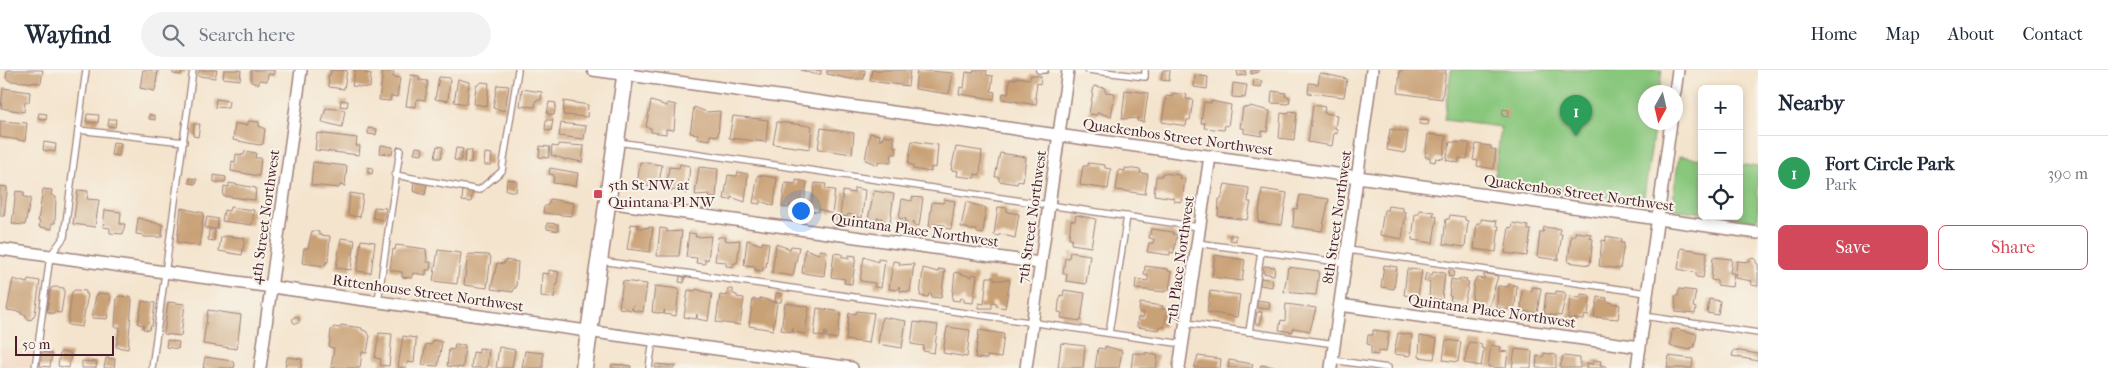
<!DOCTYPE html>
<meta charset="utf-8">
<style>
:root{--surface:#fff;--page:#f2f2f3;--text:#1f2937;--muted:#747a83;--line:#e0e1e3;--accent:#d1495b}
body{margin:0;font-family:"IM FELL French Canon",serif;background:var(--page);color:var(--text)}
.controls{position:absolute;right:15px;top:15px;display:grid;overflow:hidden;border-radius:8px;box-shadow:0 2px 8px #0003}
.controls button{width:45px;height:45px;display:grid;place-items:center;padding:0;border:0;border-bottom:1px solid var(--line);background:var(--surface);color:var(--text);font:25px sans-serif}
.compass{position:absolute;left:1638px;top:15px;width:45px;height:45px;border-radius:50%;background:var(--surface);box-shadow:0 2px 8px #0003;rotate:188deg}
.scale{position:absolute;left:15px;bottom:12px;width:99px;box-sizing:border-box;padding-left:5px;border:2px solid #4a1f2b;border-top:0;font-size:14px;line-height:18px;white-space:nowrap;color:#4a1f2b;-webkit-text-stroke:4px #f7f3e8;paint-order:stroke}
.you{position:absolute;left:800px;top:140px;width:18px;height:18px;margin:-12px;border:4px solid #fff;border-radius:50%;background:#1a73e8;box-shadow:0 0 0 8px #1a73e833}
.badge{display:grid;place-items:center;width:32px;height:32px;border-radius:50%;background:var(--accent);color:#fff;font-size:16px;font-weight:700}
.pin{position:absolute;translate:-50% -41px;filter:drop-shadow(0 1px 2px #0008)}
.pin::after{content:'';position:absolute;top:26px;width:18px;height:15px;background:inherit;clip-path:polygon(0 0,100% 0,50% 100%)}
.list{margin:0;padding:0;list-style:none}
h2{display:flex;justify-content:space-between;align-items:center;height:65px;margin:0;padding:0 20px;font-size:21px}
h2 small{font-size:16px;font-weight:400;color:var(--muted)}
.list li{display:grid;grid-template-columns:32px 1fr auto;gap:15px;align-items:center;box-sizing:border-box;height:75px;padding:0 20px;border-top:1px solid var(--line)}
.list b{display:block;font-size:19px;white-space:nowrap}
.list p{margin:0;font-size:16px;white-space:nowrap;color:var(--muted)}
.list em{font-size:16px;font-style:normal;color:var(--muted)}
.actions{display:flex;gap:10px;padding:15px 20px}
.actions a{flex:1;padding:11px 0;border:1px solid var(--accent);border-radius:8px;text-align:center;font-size:18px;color:var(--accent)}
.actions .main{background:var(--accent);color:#fff}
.icon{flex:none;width:28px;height:28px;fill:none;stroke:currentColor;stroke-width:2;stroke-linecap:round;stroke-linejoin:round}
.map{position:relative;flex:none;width:1758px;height:298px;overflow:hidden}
header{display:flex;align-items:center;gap:30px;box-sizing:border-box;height:70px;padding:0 25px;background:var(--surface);border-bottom:1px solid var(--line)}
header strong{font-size:24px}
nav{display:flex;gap:28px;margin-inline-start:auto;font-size:18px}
.search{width:350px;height:45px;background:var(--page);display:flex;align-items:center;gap:12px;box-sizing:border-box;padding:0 18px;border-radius:28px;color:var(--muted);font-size:19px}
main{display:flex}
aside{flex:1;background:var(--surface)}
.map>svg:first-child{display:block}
.built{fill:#f3d4bf}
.green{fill:#89c77d;stroke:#6a7354}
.building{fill:#c9a177}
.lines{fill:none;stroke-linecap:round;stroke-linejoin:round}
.lane-casing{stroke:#9f827c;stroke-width:8}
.street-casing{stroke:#9f827c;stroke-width:14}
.secondary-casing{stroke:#9f827c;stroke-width:19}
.lane{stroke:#fff;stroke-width:5.5}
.street{stroke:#fff;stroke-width:11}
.secondary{stroke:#fff;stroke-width:16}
.poi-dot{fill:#d1495b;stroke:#f7f3e8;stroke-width:2}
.labels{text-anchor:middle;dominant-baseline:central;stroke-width:4;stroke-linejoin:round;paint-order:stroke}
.street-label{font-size:15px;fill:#4a1f2b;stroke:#f7f3e8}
.poi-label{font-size:15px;fill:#4a1f2b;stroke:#f7f3e8;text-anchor:start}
</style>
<header>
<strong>Wayfind</strong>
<div class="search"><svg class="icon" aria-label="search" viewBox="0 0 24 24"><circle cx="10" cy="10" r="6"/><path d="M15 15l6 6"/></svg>Search here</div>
<nav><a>Home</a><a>Map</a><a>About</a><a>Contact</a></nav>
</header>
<main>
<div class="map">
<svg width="1758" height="298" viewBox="0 0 1758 298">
<rect width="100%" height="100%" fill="#f7f3e8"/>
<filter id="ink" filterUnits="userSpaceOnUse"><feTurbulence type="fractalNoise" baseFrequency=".02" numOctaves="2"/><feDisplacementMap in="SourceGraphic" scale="10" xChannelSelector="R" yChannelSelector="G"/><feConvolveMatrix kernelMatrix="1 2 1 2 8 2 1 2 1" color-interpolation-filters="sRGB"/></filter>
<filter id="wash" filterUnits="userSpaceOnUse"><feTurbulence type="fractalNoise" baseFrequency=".0096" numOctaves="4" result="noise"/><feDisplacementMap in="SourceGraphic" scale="20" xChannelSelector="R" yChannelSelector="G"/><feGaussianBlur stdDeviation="1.12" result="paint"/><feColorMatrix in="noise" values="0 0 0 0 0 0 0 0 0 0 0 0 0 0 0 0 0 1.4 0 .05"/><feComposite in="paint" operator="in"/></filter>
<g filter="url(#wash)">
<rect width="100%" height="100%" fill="#f4e4cd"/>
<path class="built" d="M0,277L32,281L29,298H0Z"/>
<g class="green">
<path d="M1451,0H1662L1659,22H1646V52L1655,53L1643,133L1494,110L1501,57L1444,50Z"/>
<path d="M1679,86L1702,89V143L1674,139L1672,134Z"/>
<path d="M1739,94L1758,97V151L1723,146H1739Z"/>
</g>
<g id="blocks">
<g class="building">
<path d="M7,0H43L41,13L10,11L6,8Z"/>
<path d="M143,0H158L155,21L140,18Z"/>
<path d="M173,0H186L185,3L182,2L181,5L173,4Z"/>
<path d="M199,0H217L215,8L198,6Z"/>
<path d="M224,0H241L240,10L223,8Z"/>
<path d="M251,0H274V5L268,4L267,11L259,10V14L251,12Z"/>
<path d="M331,0H347L344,19L329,17L328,5H330Z"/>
<path d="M355,0H365V3L371,4L370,18L352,16Z"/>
<path d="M801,0H821V4H813Z"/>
<path d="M827,0H865L864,9H851L827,4Z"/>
<path d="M872,0H910L908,16L870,11Z"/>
<path d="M917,0L953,3L949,24L915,19Z"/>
<path d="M974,0H987L986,5L993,6L991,21L995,22L994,29L959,24L960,17L964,18L966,2L973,3Z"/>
<path d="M1163,0H1170L1169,11L1161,10Z"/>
<path d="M1237,0H1245L1246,5L1238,6Z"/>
<path d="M1251,0H1259V2L1251,4Z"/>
<path d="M1400,0H1446L1442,29L1398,23Z"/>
<path d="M383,1L394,2L393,7L400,8L397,27L391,26L390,31L379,30Z"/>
<path d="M1320,3L1347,9L1344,27L1308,23L1309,13L1318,14Z"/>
<path d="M411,5L419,6V10L428,11L425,30L417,29L416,37L406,36Z"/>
<path d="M1031,5L1041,6L1040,14L1037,13L1035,28H1037L1036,35L1002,29L1003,23L1008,24L1010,9H1016L1017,7L1030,9Z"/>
<path d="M1195,5L1208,7L1207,19L1194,17Z"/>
<path d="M439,7L450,8L448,31L435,29Z"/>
<path d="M458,9L469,12L467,34L454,32Z"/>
<path d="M1254,9L1262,11L1261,17L1253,16Z"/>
<path d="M482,12L489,13L487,36L474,34L476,16Z"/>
<path d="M1233,13L1247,15L1245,28L1232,27Z"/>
<path d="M497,15L509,16L505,41L493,38Z"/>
<path d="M1094,16L1105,18V22L1115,23L1111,47L1098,42L1097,45L1089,44Z"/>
<path d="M3,18L30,22L29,32H25L24,42L1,38Z"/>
<path d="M522,19L542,22L541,30H536L535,37L520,36Z"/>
<path d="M1125,20L1148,23L1144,52L1137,51L1138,48L1122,49Z"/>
<path d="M1272,21L1286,23L1285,26L1290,27L1289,34L1271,33Z"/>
<path d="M1173,23L1187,25L1186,29L1193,30L1190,50H1187L1186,56L1162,52L1166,26L1172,27Z"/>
<path d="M216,29L229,31L228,38L215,37Z"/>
<path d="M341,30L348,31L347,37L340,36Z"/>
<path d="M564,31L588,35L587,47L563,45Z"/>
<path d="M651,31L667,36V33L676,35L674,60L666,59V64L651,62V58L646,57Z"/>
<path d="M1211,31L1231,35L1228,56L1225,55L1224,60L1204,58L1205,53H1201L1204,32L1211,33Z"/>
<path d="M549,32L556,33L554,45L547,44Z"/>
<path d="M1313,35L1325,37L1324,43L1337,45L1335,58L1337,59V64L1334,63L1332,76L1308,72Z"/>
<path d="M1250,36L1270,41L1267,62L1262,61V66L1244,63V58H1240L1243,37L1249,38Z"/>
<path d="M694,37L707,42L720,41L718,66L710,65V70L697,68L698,64L690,63Z"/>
<path d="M326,38L345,40L342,57L322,52Z"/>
<path d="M1503,39L1509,40L1508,47L1502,46Z"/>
<path d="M1289,41L1297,42L1294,70L1279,68L1281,43L1289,44Z"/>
<path d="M39,43L47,44L46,50L38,48Z"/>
<path d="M87,44L99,45L98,53L86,52Z"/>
<path d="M149,44L155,46V50L149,49Z"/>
<path d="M733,46L768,50L766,72L729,68Z"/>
<path d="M109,49H116L115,57L108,56Z"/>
<path d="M1420,49L1429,50L1428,55L1419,54Z"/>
<path d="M546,50H553L551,61L545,60Z"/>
<path d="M0,51L27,53L25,71L0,67Z"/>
<path d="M248,51L259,52V56L265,59L263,74L259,75L233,70L235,54L248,55Z"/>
<path d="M777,52L812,56L810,79L773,74Z"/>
<path d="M561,53L586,56L584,69L559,66Z"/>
<path d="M194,54H200L198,67L193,66Z"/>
<path d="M368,58L377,59L376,65L368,64Z"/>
<path d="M821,58L854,63L852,84L818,79Z"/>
<path d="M1390,59L1408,62L1405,83L1387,80Z"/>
<path d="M317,63L357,68L356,76H360L359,85L315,80Z"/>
<path d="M870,63L880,65L879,70H881L884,65L894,67V77H897L896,84H892L891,93L878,91V95L865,90Z"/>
<path d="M1428,64L1446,66L1443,89L1436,88L1435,92L1430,91V87H1425Z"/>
<path d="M912,71L938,75L936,98L931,97V102L913,99V95L908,94Z"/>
<path d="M44,72L56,74L55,82L43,80Z"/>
<path d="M113,72L121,73L119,86L111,85Z"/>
<path d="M1450,72L1470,73L1467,89L1459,88V93L1446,90Z"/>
<path d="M558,74L584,76L582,92L567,89L564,90V89L551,85L552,76L558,77Z"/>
<path d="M1476,74L1491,76V79L1496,80L1494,99L1477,96L1478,91L1473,90Z"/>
<path d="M381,75L393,77L392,84L380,83Z"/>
<path d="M437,76L443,77L441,88H435Z"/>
<path d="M540,76L550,77L548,88L539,87Z"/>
<path d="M416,77L423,78L422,84L414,83Z"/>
<path d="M956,77L982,81L980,105L975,104V108L957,106L958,101L951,100Z"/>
<path d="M456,78L463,79L461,91L454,90Z"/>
<path d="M466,80H472L471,93L464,92Z"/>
<path d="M245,81L256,83L255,88H261L259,106L231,101L232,91L235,92L236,84L244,85Z"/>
<path d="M485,83L492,84L491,95H484Z"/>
<path d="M1000,83L1026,87L1023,112L1018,111L1017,114L999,111V107H995Z"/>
<path d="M313,92L347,96L345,116L340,115L339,118L311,115Z"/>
<path d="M640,92L662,95L658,119L643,115V117L637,116Z"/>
<path d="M1088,93L1105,95V98L1111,99L1108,119L1080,115L1083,96H1088Z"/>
<path d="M680,94L690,96L687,124L677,120L666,121L669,97L679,98Z"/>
<path d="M368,97L373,98L372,104L368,103Z"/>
<path d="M699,97L718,99L716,128L709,127L710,124L695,125Z"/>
<path d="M550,98L578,103L576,116L553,113L554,105L549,104Z"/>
<path d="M1125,98L1141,100L1140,103L1148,104L1145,124L1116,120L1119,100L1125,101Z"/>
<path d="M738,102L748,104L745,132L731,127V130L724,129L728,105L737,106Z"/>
<path d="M1162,103L1180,105L1179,108L1185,109L1182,132L1174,131V128L1154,125L1156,106H1162Z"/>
<path d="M214,105L226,107L225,112H214Z"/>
<path d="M758,105L777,108L774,136L760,131V134L753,133Z"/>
<path d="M190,108L197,109L196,114L189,113Z"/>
<path d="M507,109L517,111L516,122L506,120Z"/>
<path d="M796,110L807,112L803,140L789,135V138L782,137L785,113L796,114Z"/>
<path d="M414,111L427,113L425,125L413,121Z"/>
<path d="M229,113L256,118L255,130L223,126L224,116L229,117Z"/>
<path d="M815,113L826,114L825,119L835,120L832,144L819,139L818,142L810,141Z"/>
<path d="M1225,114L1249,118L1248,132H1251L1247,150L1218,146L1219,129H1221Z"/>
<path d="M0,116L7,117V122L4,146H0Z"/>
<path d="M854,118L865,120L862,148L848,144L847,147L840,146L843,121L854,123Z"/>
<path d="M43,119L52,120L51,125L56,127L55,153H52V159L39,157L40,152L38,151Z"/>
<path d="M463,119L473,120L471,132L462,131Z"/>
<path d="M1262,119L1287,123L1282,155L1258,152Z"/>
<path d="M78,120L88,121L87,129L99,130L95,157L73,154Z"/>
<path d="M16,121L24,122V127L31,128L25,155L12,154Z"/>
<path d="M874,121L894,124L890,153L882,152V148H877L876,151L868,150Z"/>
<path d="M350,123L363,125L360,147L348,145Z"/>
<path d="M1300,125L1329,129L1322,161L1293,157L1294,138L1297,139Z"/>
<path d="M912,127L923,128L919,156L913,155L914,151L912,153L906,152V149L899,148L902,129L912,131Z"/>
<path d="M550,129L574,133L572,146L543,143L544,137L549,134Z"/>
<path d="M944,129L955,131L951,159L945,158V155L935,154V157L929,156L932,132L943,133Z"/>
<path d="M966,132L986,138L983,164L977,163V160H969V159L961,157Z"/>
<path d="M1388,136L1403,138V142H1406L1402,169L1380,165L1384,140H1387Z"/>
<path d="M230,137L254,140L252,155L222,151L224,140L229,141Z"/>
<path d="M374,137L386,138L384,150L373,148Z"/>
<path d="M998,137L1007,138V142L1019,144L1015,168L1000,164L999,166L994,165Z"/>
<path d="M181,138L204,143L199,176L177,172Z"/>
<path d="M105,140L121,142L120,154H125L123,164L110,163V158L103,157Z"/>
<path d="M1419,140L1434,142L1433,146H1437L1433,173L1412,170L1415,144H1419Z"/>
<path d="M1076,145L1096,149L1091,177L1071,174L1072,168H1069L1071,150L1075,151Z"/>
<path d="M1450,145L1465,147V150L1468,151L1465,177L1443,174L1446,149H1449Z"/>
<path d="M207,147L218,149L217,159L205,158Z"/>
<path d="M138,148L163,155L162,167H143V165L136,164Z"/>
<path d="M1481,149L1497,151L1496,155L1499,156L1496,182L1474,179L1477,153H1481Z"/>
<path d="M547,153L558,154V161L547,159Z"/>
<path d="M1513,153L1528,156V160H1531L1527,186L1505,183L1509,157L1512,158Z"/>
<path d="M631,154L639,155L638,158H641L653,157L650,182L627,179Z"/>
<path d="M1544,157L1560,159L1559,164H1562L1558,190L1537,187L1540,162H1543Z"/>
<path d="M660,158L667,159V162L682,161L679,186H657Z"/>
<path d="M1151,159L1173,162V164L1177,165L1174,183L1170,182V185L1147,182L1149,173H1153L1154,169L1149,168Z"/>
<path d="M209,160H215L214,171L208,170Z"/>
<path d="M312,161L319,162V165L330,166L328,192H326L325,196L302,193L304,178H308Z"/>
<path d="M1575,162L1591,164L1590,168L1593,169L1590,195L1568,192L1571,166H1575Z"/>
<path d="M689,163L696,164L695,167L711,166L708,190L705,189V194L696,193L697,188L686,187Z"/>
<path d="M1230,165H1236V171L1230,170Z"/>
<path d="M226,166L245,168L242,185L219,181L221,167Z"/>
<path d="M1606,166L1622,169L1621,173H1624L1620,199L1599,196L1602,170L1606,171Z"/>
<path d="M718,167H726L725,170L729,171L740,170L737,193H734L733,197L726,196V192L715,191Z"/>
<path d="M341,168L355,170L351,200L336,198Z"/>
<path d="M361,170L375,172L371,203L357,201Z"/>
<path d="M747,170L762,175V172L769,173L766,197H763V201L755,200V196L744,195Z"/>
<path d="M776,174L790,179L791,176L799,177L793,206L772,203Z"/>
<path d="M396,175L426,179L427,192H431L430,200H426V205L413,203L412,208L402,207V202L390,200L393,179L395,180Z"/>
<path d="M1681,178L1707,182L1703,208L1696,207V203L1678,199Z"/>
<path d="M805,179L819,184L820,180L827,181L824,206L802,203Z"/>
<path d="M438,180L461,183L457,214L433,211Z"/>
<path d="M1070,182L1090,185L1086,214L1066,211L1067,204H1063L1065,188H1069Z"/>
<path d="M834,183L842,184V187H846L849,188V185L856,186L852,214L844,213L845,209L831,207Z"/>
<path d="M468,184L489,185L491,187L487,218L464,215Z"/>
<path d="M1215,185L1245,190L1242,211L1212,207Z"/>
<path d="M864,187L878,192V189L885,190L881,218L874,217L875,213L860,211Z"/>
<path d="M1713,187L1732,189L1730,203H1734L1732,217L1717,215V211L1711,210Z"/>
<path d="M1750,188L1756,189V193L1758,194V216L1751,215L1752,211L1735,208L1737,191L1749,192Z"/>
<path d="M505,190L518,192L516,218H514L513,222L491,219L497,193L504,194Z"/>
<path d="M893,191L900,192L899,195L914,194L910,222L900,221L899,216L897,220L889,219Z"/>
<path d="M1384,195L1397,197L1394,219L1381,217Z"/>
<path d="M1145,196L1168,199V201L1172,202L1169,220H1165V222L1135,219L1136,209L1148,211V206L1144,205Z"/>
<path d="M1264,196L1275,197L1274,205L1263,203Z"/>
<path d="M1288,197L1319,201L1316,225L1284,222Z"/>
<path d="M923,198L938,202L939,199L945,200L941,228L931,227L932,224H929L928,227L920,226Z"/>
<path d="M1407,199L1422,200L1418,227L1404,225Z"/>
<path d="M549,200L559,202L554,228L541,226L542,203L549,204Z"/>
<path d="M1449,200L1454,201L1453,207L1448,206Z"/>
<path d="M955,202L972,207V204L977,205L973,233L964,232V228H961L960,231L952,230Z"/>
<path d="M1433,202L1445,203L1442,230L1429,228L1430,212L1424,211L1426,203L1432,206Z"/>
<path d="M1484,204L1498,206L1489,237L1473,235L1474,230L1472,229L1474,212L1477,208L1484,209Z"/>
<path d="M680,206L685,207L684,213L679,212Z"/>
<path d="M987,207H994V210H1010L1005,238L996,236L997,233L992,232V238H979V233L984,234Z"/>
<path d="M1261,208L1273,210L1272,217L1260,215Z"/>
<path d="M1460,208L1467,209L1466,212H1469L1464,233L1450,231L1451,226H1449L1451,209L1460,211Z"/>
<path d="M13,209L27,213L28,209L40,211L35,244L31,250L27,249L26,245L21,244V242L7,240Z"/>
<path d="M623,211L647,214L643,242L632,240L633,235L631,240L619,238Z"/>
<path d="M1509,214L1517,216L1515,236L1513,240L1497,238L1498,216L1508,217Z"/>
<path d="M655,216L679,219L676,246L664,244L665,240L663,244L652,242Z"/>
<path d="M55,217L64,218V224L61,243L53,242V244L47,241L51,218Z"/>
<path d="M1533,217L1541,218L1537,243L1521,241L1522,220L1532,221Z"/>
<path d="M696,219L712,224L708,251L697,249V244L696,249L684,247L688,220L695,221Z"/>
<path d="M728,219H733V224L737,225V227L744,228L740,255L716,252L720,225L727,226Z"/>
<path d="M1679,219L1696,221L1693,237L1696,238L1695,244L1676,242L1675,226H1678Z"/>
<path d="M75,220L86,221V224H88L82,257L68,255L72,222Z"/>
<path d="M1064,220L1085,223L1081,251L1061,248L1062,243L1058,242L1060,225L1063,226Z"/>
<path d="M1210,221L1240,225L1237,247L1207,242Z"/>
<path d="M1556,221L1564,222L1566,225L1561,246L1545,244L1544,240L1546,223L1556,224Z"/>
<path d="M98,223L109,224L111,227L107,249L92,248L96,225H98Z"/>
<path d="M776,223L782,224L781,232H775Z"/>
<path d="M1581,224L1589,225L1590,228L1588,246L1585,245L1584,250L1568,248L1570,226L1580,228Z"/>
<path d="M119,226L131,227L132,230L128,279L116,277L120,257H115L117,228Z"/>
<path d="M1598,227L1607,228L1606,231L1620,235L1618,249L1594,247Z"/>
<path d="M760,228L777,233L773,260L749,256L753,229L760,230Z"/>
<path d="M1709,229L1720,231L1718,245L1707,243Z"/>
<path d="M1257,230L1270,232L1269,239L1257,238Z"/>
<path d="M142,231L155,233L152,256H150L149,260L143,259L144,255L138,254Z"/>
<path d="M168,232L185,234L181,266L164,264Z"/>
<path d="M785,233L809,237L805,264L793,262V258L792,262L781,260Z"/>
<path d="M1140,233L1163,236L1162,239L1167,240L1164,257H1160L1159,260L1137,257L1138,247L1143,248L1144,243L1139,242Z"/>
<path d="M1286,234L1316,238L1310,261L1293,258L1292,262L1279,260L1281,250L1285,251Z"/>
<path d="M817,238L841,242L837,269L826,267L827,263L825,262L824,267L814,265Z"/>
<path d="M208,240L241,245L237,279L203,274Z"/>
<path d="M857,241L874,243L869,273L846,270L849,243L856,244Z"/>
<path d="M1257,242H1262L1260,254H1255Z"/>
<circle cx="296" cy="250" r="3.5"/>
<path d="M882,247L906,251L902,278L878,274Z"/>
<path d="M914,252L938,255L934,283L923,281L924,276L911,274Z"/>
<path d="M341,255L362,258V260L366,261L370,266L367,283L362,282L360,298H331L334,278L329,277L331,260L334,257L340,258Z"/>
<path d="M947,257L970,260L967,287L943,283Z"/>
<path d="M1677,259L1697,264L1694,278L1691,277V280L1670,276L1672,260Z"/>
<path d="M979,260L1004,264L1001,288L987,286V289L975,288Z"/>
<path d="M1373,260L1389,262L1386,282L1378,281V285L1371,284V275L1367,274L1368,265H1373Z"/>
<path d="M379,263L392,264L389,296L380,295L381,289L375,288Z"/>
<path d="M1398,263L1412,265L1410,286L1394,284Z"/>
<path d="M403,266L416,268V272L414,293L407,292L406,298L398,297Z"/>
<path d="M1420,266L1437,269L1434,289L1419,287Z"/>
<path d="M167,270L179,272L178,279L166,277Z"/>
<path d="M434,270L442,272L438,296L422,295L426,274L431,275Z"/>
<path d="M1446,270L1461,272L1458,292L1443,290Z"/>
<path d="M1469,272L1482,274L1481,278L1484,279L1481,296L1464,293Z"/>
<path d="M1061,273L1085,276L1083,298H1058Z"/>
<path d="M455,274L465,275L463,298L447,296L449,279L454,280Z"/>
<path d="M1491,275L1501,277L1500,281L1508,282L1506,298L1488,297Z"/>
<path d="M1105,276L1122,281L1119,298H1095L1098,278L1105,279Z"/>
<path d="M499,277L515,280L512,298H496Z"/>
<path d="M479,278L489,279L487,298H471L473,282L479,283Z"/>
<path d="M1515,279L1532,281L1531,298H1512Z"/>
<path d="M1734,280L1758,284V291L1732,286Z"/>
<path d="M525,281L543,283V298H522Z"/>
<path d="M42,282L52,284L50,297L40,296Z"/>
<path d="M60,282L71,283L69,298L58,296Z"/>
<path d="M1146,282L1158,286L1156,298H1131L1133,283L1146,284Z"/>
<path d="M1544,283L1556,285V298H1536L1537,286L1543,287Z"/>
<path d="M1198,286L1221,289L1220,298H1194Z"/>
<path d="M1563,286L1580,288V298H1560Z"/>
<path d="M1669,286L1693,289L1692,298H1667Z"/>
<path d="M205,287L232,291L235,294L234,298H203Z"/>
<path d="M287,287L302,289L301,298H285Z"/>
<path d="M106,288L115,289L114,298H104Z"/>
<path d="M1229,290L1253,294L1252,298H1228Z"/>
<path d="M1593,290L1601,291L1600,295L1606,296L1605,298H1586L1587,293L1593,294Z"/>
<path d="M82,291L97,292L96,298H82Z"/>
<path d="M612,294L631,296V298H611Z"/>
<path d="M656,294L676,296L675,298H655Z"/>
<path d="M1261,295L1274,297V298H1260Z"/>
</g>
</g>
</g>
<g filter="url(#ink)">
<use href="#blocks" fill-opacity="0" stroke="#9f827c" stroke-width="1"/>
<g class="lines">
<g class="lane-casing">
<g id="lane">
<path d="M1039,0H1045"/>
<path d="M1088,0L1145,7V0"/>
<path d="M78,60L184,72"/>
<path d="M618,72L1199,157"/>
<path d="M395,105L479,120L502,101L518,0"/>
<path d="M1197,173L1346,193"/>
<path d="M1348,180L1647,223"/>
<path d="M601,191L1183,274"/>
<path d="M378,231L400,80"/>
<path d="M1644,246L1758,263"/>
<path d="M1186,253L1335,274"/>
<path d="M1249,262L1261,182"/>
<path d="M1109,263L1127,146"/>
<path d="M1332,290L1388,298"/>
<path d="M35,298L50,186L64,167L86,0"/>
<path d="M152,298L193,0"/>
<path d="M649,298L653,270"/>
</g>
</g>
<g class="street-casing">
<g id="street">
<path d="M593,0L1758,163"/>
<path d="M1675,22L1678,0"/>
<path d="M607,132L1040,193"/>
<path d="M0,179L852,298"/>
<path d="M1340,235L1640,277"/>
<path d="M260,298L301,0"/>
<path d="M1026,298L1068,0"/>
<path d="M1179,298L1210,86"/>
<path d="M1331,298L1372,0"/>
<path d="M1637,298L1671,52"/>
</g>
</g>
<g class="secondary-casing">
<path id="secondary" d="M584,298L626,0"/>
</g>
<use href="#lane" class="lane"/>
<use href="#street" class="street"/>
<use href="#secondary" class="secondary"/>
</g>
</g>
<rect class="poi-dot" x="593" y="119" width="10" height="10" rx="2.5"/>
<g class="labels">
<g class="street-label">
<text transform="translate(1178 67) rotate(8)">Quackenbos Street Northwest</text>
<text transform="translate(1579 123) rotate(8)">Quackenbos Street Northwest</text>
<text transform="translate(265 147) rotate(-82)">4th Street Northwest</text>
<text transform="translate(1032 147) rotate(-82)">7th Street Northwest</text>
<text transform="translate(1337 147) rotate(-82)">8th Street Northwest</text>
<text transform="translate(915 160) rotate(8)">Quintana Place Northwest</text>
<text transform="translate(1180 190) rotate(-82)">7th Place Northwest</text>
<text transform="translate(428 223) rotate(8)">Rittenhouse Street Northwest</text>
<text transform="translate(1492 241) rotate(8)">Quintana Place Northwest</text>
</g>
<g class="poi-label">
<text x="608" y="115">5th St NW at<tspan x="608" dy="17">Quintana Pl NW</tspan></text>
</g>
</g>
</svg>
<div class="controls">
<button>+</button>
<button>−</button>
<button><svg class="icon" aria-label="locate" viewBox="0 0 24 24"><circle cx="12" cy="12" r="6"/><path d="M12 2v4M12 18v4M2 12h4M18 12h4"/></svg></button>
</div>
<svg class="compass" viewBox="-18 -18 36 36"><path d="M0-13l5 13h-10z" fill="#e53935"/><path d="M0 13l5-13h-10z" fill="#747a83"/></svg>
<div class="scale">50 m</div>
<div class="you"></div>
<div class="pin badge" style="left:1576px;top:66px;background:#2e9e5b">1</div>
</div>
<aside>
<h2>Nearby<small></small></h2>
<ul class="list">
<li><span class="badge" style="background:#2e9e5b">1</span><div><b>Fort Circle Park</b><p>Park</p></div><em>390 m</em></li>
</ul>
<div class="actions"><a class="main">Save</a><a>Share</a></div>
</aside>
</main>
